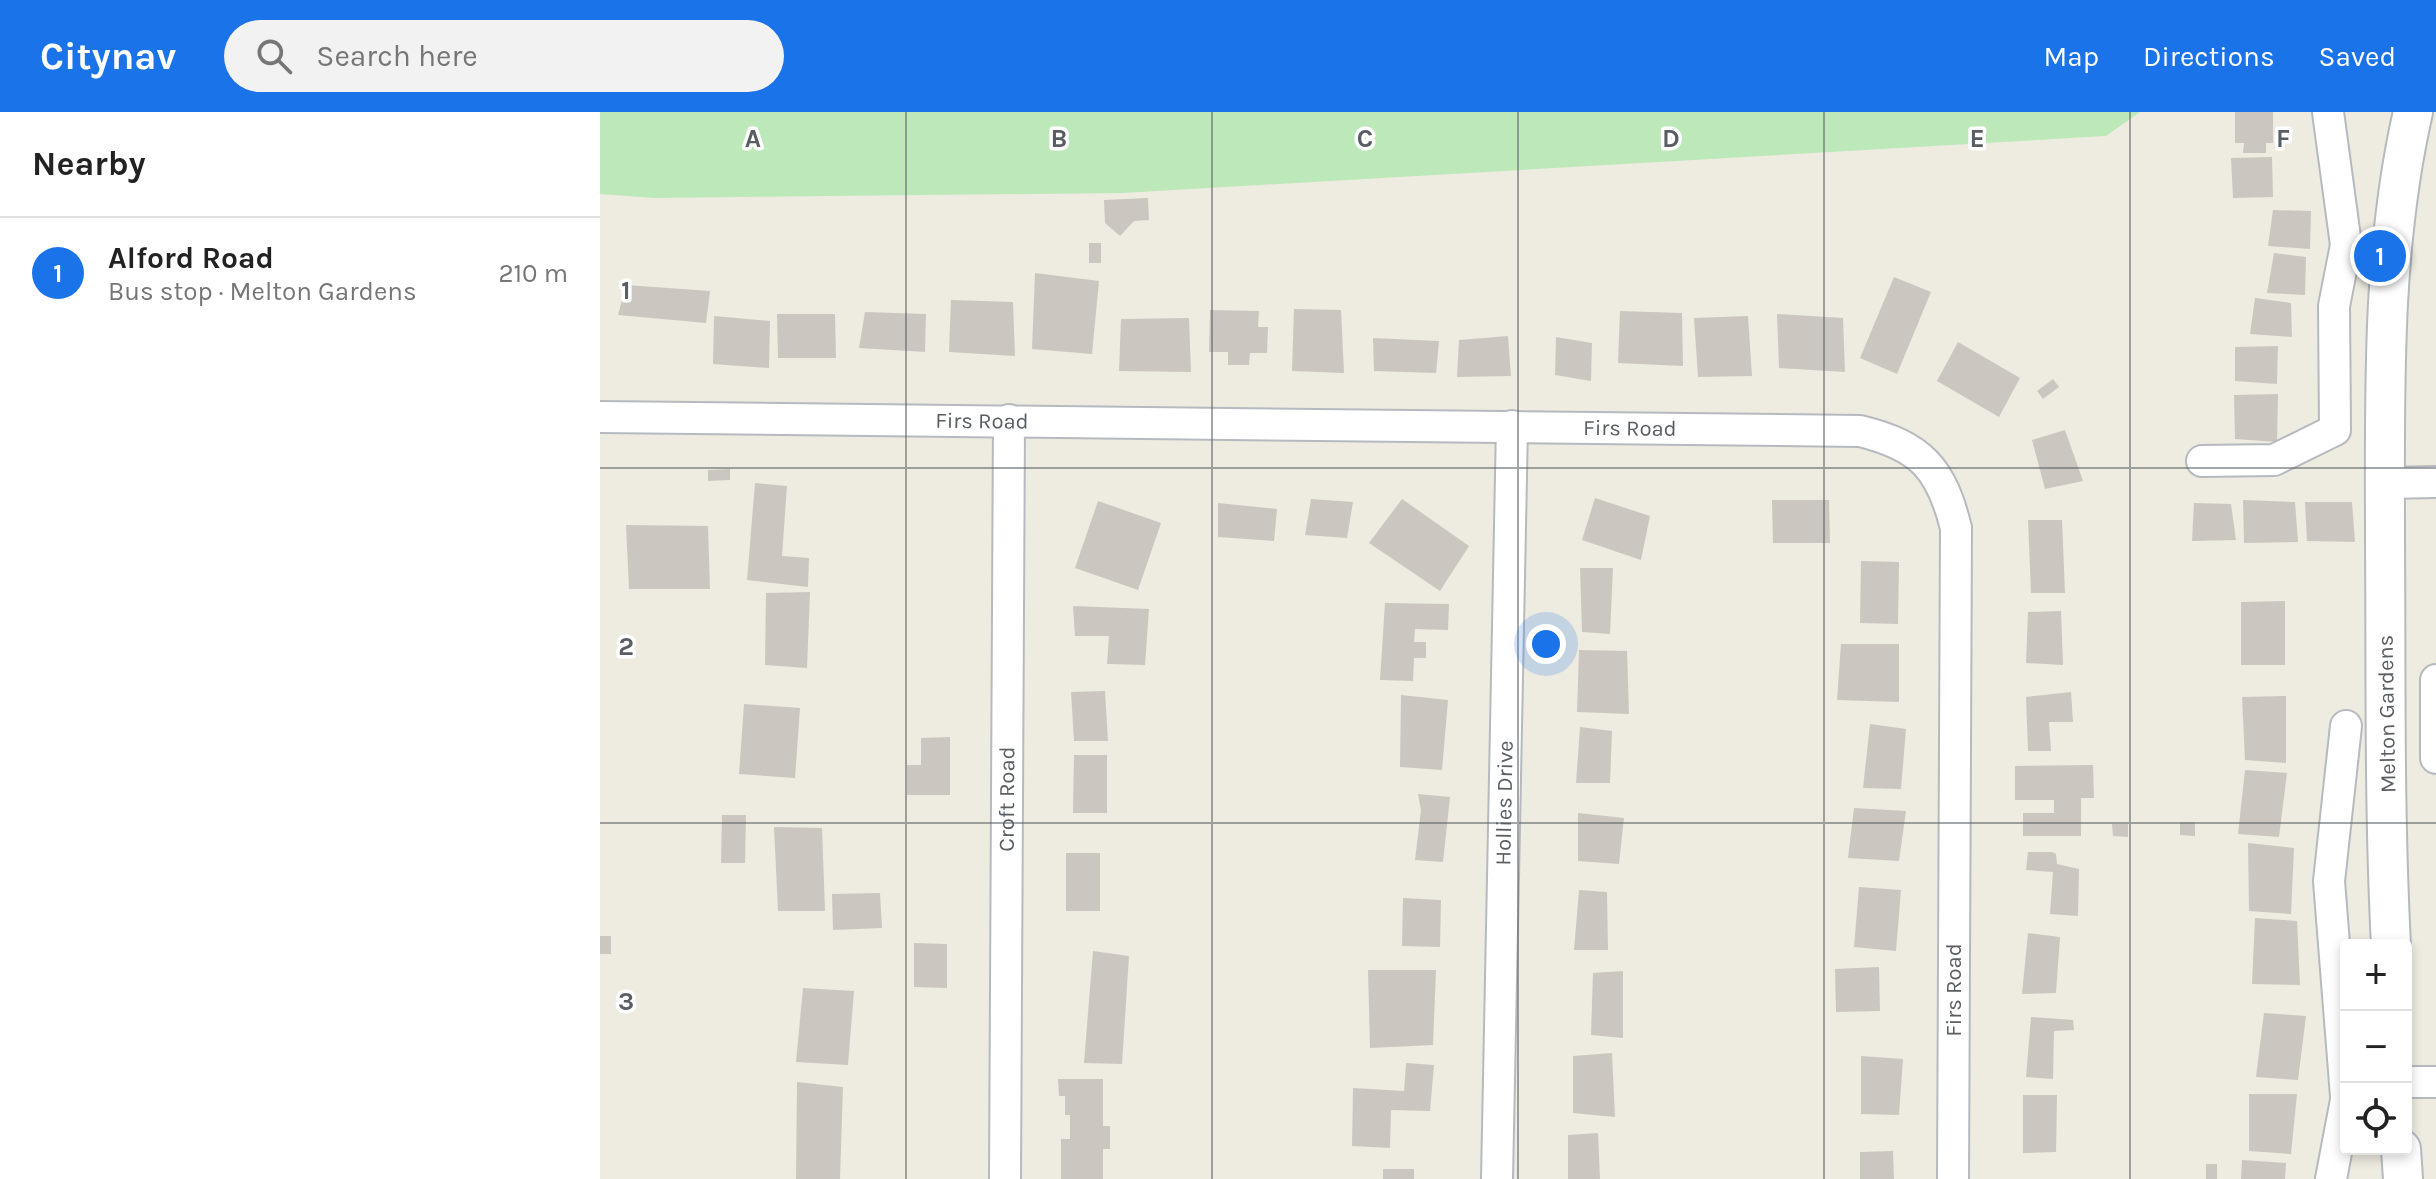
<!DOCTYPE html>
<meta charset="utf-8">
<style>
:root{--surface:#fff;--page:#f2f2f2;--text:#222;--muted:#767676;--line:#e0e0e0;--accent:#1a73e8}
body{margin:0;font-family:Karla,sans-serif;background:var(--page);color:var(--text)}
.controls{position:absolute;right:24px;bottom:24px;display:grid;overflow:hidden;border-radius:8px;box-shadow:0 4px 12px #0003}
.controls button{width:72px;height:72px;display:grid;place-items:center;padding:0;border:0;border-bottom:2px solid var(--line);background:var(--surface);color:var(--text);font:40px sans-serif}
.you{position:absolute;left:946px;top:532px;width:28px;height:28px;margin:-20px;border:6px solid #fff;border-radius:50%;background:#1a73e8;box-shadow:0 0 0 12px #1a73e833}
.badge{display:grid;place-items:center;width:52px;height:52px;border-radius:50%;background:var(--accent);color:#fff;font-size:26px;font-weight:700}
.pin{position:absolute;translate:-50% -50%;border:4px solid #fff;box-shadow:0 2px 8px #0006}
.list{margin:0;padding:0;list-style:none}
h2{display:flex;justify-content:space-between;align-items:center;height:104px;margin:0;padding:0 32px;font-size:34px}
h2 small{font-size:26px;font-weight:400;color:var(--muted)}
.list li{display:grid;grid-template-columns:52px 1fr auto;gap:24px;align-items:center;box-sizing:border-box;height:112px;padding:0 32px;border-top:2px solid var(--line)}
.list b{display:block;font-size:30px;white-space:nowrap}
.list p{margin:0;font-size:26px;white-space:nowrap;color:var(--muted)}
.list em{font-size:26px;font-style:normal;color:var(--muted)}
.icon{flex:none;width:44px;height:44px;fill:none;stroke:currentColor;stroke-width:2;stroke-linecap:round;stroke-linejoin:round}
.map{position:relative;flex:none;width:1836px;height:1067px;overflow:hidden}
header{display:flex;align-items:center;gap:48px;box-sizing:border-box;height:112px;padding:0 40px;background:var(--accent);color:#fff}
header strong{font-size:38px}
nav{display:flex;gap:44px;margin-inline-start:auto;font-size:28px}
.search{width:560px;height:72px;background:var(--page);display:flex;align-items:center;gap:20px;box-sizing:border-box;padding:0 28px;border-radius:44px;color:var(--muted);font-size:30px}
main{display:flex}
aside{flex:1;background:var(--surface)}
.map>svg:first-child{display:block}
.green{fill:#bde9ba}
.building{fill:#cbc7c0}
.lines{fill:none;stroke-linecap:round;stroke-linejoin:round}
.minor-casing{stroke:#b6babf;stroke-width:34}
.tertiary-casing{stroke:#b6babf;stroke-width:42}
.minor{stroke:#fff;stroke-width:30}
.tertiary{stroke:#fff;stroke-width:38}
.grid{fill:none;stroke:#595e63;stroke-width:2;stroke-opacity:0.55}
.labels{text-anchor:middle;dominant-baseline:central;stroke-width:7;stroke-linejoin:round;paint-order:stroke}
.street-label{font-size:22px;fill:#595e63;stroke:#fff}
.grid-label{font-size:26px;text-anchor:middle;font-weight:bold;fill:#595e63;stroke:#fff;stroke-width:7;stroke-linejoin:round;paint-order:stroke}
</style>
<header>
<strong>Citynav</strong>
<div class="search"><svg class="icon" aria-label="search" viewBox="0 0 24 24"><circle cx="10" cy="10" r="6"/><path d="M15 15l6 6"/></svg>Search here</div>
<nav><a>Map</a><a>Directions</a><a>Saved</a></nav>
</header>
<main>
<aside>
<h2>Nearby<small></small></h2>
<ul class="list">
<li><span class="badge">1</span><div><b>Alford Road</b><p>Bus stop · Melton Gardens</p></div><em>210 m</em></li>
</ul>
</aside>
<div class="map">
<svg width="1836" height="1067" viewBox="0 0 1836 1067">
<rect width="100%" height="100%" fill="#eeebe1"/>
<path class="green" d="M0,0H1540L1506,24L523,81L54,86L0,82Z"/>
<g class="building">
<path d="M1635,0H1673V31H1666V41H1643L1644,31H1635Z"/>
<path d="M1672,45L1673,85L1633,86L1631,46Z"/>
<path d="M548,86L549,108L534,109L520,124L505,111L504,88Z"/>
<path d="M1673,98L1711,99L1710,137L1668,134Z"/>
<rect x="489" y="131" width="12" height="20"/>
<path d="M1674,141L1706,145L1705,183L1667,181Z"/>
<path d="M435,161L499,169L492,242L432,237Z"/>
<path d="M1294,165L1331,180L1297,262L1260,246Z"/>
<path d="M26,173L110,179L106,211L18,203Z"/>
<path d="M1655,186L1691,191L1692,225L1650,222Z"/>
<path d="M351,188L413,190L415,244L349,240Z"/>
<path d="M694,197L741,198L744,261L692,259Z"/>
<path d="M610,198L659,199L658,215H668L667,241H650L649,253H628V240H609Z"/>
<path d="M1020,199L1082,201L1083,254L1018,251Z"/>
<path d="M265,200L326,202L325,240L259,236Z"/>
<path d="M177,202H235L236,246H178Z"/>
<path d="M1177,202L1243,206L1245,260L1179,256Z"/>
<path d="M114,204L170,209L169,256L113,252Z"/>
<path d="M1148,204L1152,264L1098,265L1094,206Z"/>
<path d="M589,206L591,260L519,259L521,207Z"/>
<path d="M908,224L911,264L857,265L859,228Z"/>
<path d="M956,225L992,231L991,269L955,263Z"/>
<path d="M773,226L839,229L836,261L774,259Z"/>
<path d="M1358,230L1420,266L1399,305L1337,269Z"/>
<path d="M1678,234L1677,272L1635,269V235Z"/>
<path d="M1453,267L1459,275L1443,287L1437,279Z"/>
<path d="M1678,282L1677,330L1635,327L1634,283Z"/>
<path d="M1465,318L1483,369L1445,377L1432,328Z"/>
<path d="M130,357V368L108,369V358Z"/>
<path d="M155,371L187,374L182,444L209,446L208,475L147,468Z"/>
<path d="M995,386L1050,404L1041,448L982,428Z"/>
<path d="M711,387L753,390L747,426L705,423Z"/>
<path d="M802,387L869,434L840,479L769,431Z"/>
<path d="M1172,388H1229L1230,431H1173Z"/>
<path d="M1643,388L1695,390L1698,430L1644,431Z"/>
<path d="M498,389L561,411L538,478L475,456Z"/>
<path d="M1705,390H1752L1755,430L1707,429Z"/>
<path d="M618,391L677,397L674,429L618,425Z"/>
<path d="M1594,391L1631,392L1636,428L1592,429Z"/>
<path d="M1428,408H1462L1465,481H1431Z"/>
<path d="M26,413L108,414L110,477H29Z"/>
<path d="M1261,449L1299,450L1298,512L1260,511Z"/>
<path d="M980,456H1013L1010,522L982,520Z"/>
<path d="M210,480L207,556L165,553L166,481Z"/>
<path d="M1685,489V553H1641V490Z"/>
<path d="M785,491L849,492L848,518L815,517L814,530H826V546H814L813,569L780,568Z"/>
<path d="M473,494L549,497L545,553L507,552L509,524H475Z"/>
<path d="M1461,499L1463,553L1426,551L1428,500Z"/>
<path d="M1241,532H1299V590L1237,588Z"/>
<path d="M979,538L1027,539L1029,602L977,600Z"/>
<path d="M505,579L508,629H474L471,580Z"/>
<path d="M1471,580L1473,610H1449L1451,639H1428L1426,585Z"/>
<path d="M801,583L848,588L842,658L800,655Z"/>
<path d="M1686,584V651L1645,648L1642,585Z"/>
<path d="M144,592L200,596L195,666L139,662Z"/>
<path d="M1270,612L1306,617L1301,677L1263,676Z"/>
<path d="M980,615L1012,619L1010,671H976Z"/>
<path d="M350,625V683H307V653H321V626Z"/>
<path d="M474,643H507V701H473Z"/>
<path d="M1493,653L1494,686H1481V724H1423V701H1454V688H1415V654Z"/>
<path d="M1645,658L1687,661L1679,725L1638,722Z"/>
<path d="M818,682L850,685L843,750L815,748L821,698Z"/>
<path d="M1254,696L1306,699L1299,749L1248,746Z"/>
<path d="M978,701L1024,706L1019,752L978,749Z"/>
<path d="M122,703H146L145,751H121Z"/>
<path d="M1580,710H1595V724L1580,723Z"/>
<path d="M1512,712H1528V725L1513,724Z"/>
<path d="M174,715L222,716L225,799H178Z"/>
<path d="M1648,731L1694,736L1691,802L1649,799Z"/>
<path d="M1428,740H1452L1456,742L1457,752L1479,757L1478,804L1450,802L1453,760L1426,758Z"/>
<rect x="466" y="741" width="34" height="58"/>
<path d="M1259,775L1301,778L1296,839L1254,835Z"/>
<path d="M979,778L1007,780L1008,838H974Z"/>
<path d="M280,781L282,816L233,818L232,782Z"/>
<path d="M803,786L841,788L840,835L802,834Z"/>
<path d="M1655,806L1697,809L1700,873L1652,872Z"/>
<path d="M1428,821L1460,825L1456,881L1422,882Z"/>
<rect x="0" y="824" width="11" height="18"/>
<path d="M314,831L347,832V876L314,875Z"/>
<path d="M493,839L529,844L522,952L484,951Z"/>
<path d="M1279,855L1280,899L1236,900L1235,857Z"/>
<path d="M768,858H836L833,933L770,936Z"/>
<path d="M1023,859V926L991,923L993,861Z"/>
<path d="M203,876L254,879L248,953L196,950Z"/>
<path d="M1664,901L1706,904L1698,968L1656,965Z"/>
<path d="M1431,905L1473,908L1474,918L1454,919L1453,967L1426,965Z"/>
<path d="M1012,941L1015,1005L973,1001V944Z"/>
<path d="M1261,944L1303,947L1299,1003L1261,1002Z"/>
<path d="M806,951L834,953L830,999L791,998L790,1036L752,1034L753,976L804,979Z"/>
<path d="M458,967H503V1014H510V1037H503V1067H461V1027H470V1003H465V984H459Z"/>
<path d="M197,970L243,975L240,1067H196Z"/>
<path d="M1649,982H1697L1691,1042L1649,1039Z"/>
<path d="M1423,983H1457L1456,1040L1423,1041Z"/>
<path d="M998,1021L1000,1067H968V1023Z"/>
<path d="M1293,1039L1294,1067H1260V1040Z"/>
<path d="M1642,1048L1686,1051L1685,1067H1641Z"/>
<rect x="1606" y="1052" width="11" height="15"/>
<rect x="783" y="1057" width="31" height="10"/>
</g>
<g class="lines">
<g class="minor-casing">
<g id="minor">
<path id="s1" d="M0,305L1260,319C1321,334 1341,356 1356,416L1353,1067"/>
<path d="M1602,349L1674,348L1735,318L1734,194L1746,133L1728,0"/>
<path d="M1785,371L1836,370"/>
<path d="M1836,568V646"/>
<path d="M1806,970H1836"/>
<path d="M1746,984L1729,769L1746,614"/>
<path id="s2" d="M405,1067L409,308"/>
<path id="s3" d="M897,1067L912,314"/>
<path d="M1731,1067L1746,988"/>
</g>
</g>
<g class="tertiary-casing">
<g id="tertiary">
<path d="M1791,833C1784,698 1786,562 1785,428C1785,284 1781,140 1813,0"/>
<path d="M1801,1037L1803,1067"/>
</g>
</g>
<use href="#minor" class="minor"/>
<use href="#tertiary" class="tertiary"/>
</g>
<path class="grid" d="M306,0V1067M612,0V1067M918,0V1067M1224,0V1067M1530,0V1067M0,356H1836M0,711H1836"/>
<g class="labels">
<g class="street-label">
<text stroke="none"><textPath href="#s1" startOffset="382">Firs Road</textPath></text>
<text stroke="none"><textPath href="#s1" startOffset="1030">Firs Road</textPath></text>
<text transform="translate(1787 602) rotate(-91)">Melton Gardens</text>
<text stroke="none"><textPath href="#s2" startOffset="380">Croft Road</textPath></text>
<text stroke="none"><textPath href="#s3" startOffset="376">Hollies Drive</textPath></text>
<text transform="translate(1354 878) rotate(-90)">Firs Road</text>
</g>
</g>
<g class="grid-label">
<text x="153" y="35">A</text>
<text x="459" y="35">B</text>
<text x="765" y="35">C</text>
<text x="1071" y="35">D</text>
<text x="1377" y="35">E</text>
<text x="1683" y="35">F</text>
<text x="26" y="187">1</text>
<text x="26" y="543">2</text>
<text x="26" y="898">3</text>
</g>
</svg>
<div class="controls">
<button>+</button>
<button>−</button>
<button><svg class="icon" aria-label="locate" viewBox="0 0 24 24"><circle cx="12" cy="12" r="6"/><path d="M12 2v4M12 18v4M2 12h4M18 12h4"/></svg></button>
</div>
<div class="you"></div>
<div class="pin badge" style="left:1780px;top:144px">1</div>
</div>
</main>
